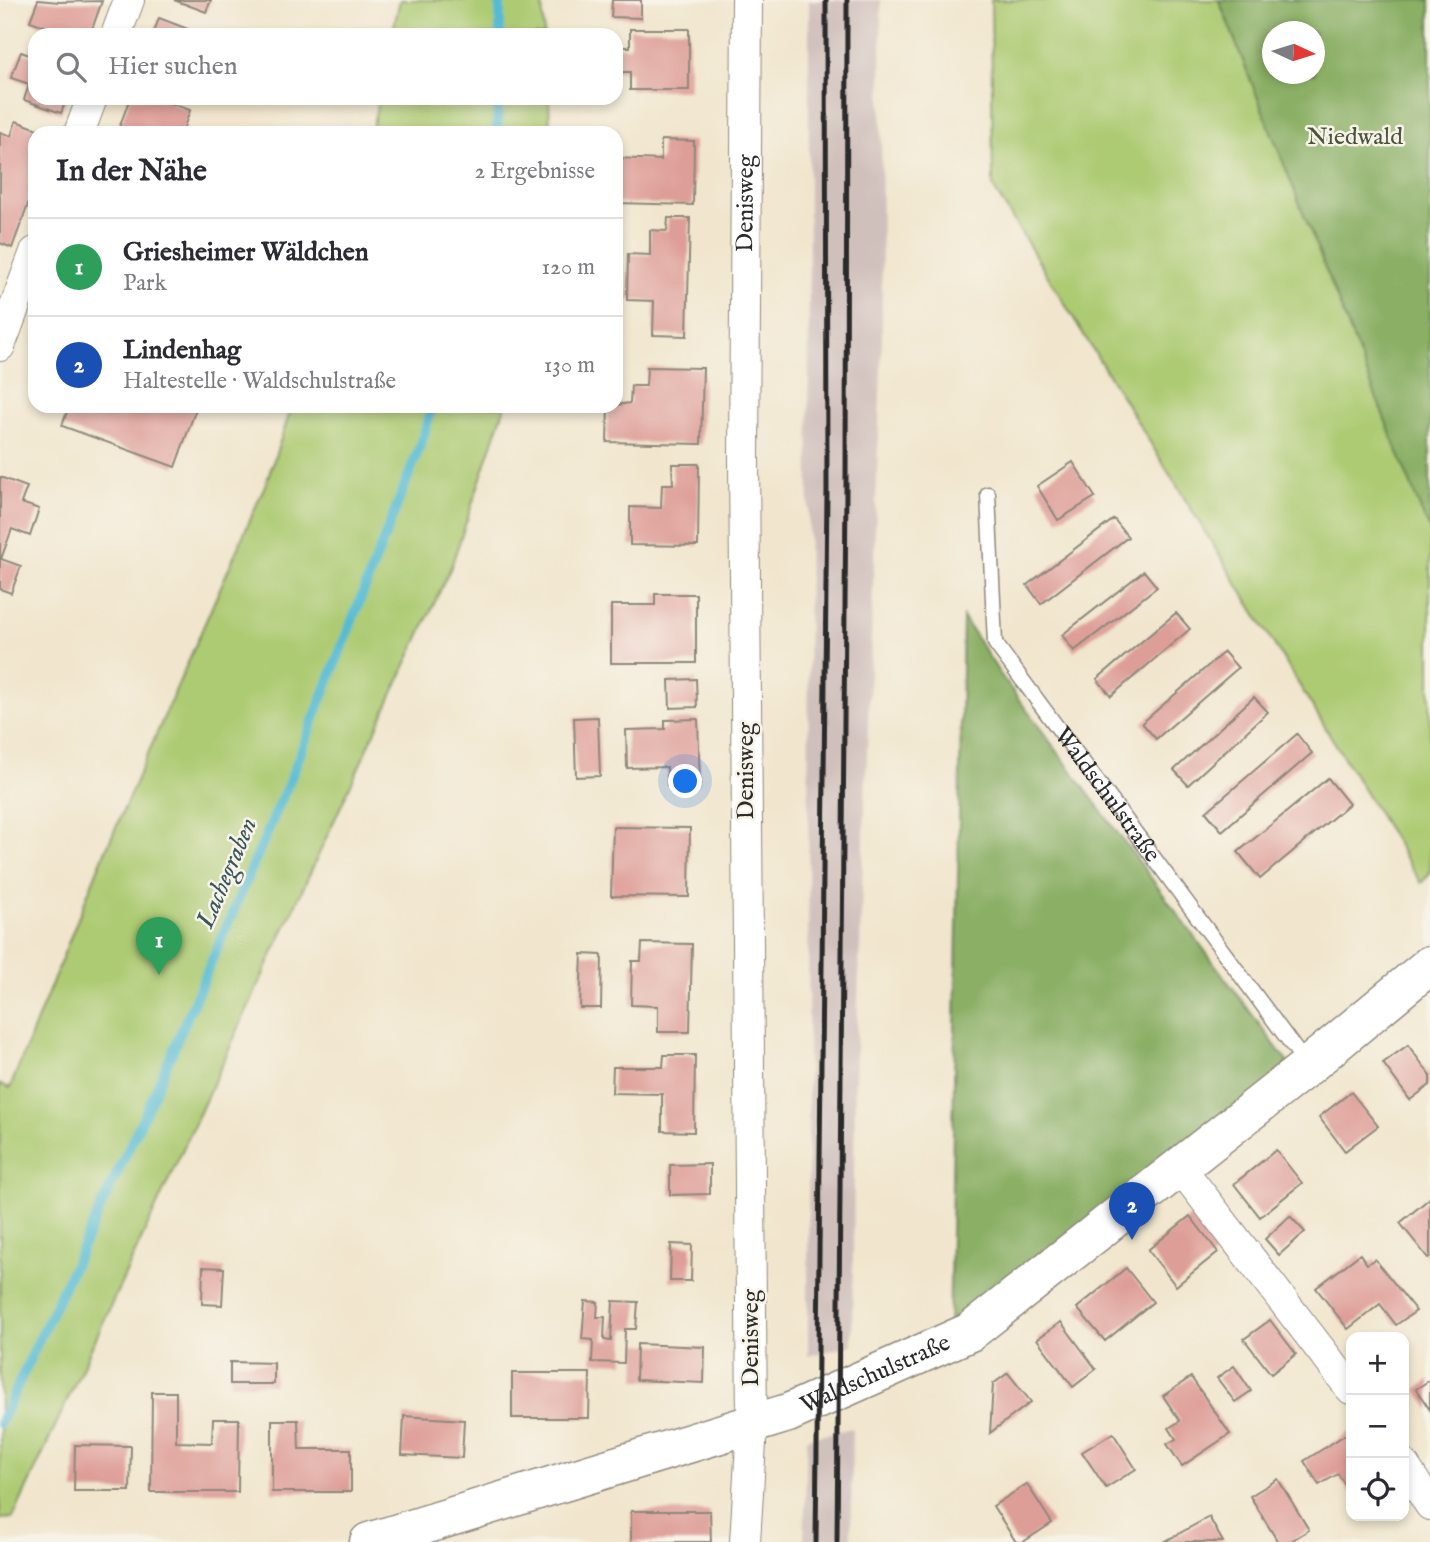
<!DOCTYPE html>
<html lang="de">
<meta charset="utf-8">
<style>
:root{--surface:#fff;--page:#f2f2f3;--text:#2b2b33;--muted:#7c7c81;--line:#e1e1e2;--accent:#b5179e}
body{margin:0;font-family:"IM FELL English",serif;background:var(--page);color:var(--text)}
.controls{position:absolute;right:21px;bottom:21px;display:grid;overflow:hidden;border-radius:14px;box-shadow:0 4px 10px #0003}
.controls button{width:63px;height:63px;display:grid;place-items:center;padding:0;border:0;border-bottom:2px solid var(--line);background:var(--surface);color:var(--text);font:35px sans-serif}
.compass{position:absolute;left:1262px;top:21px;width:63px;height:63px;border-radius:50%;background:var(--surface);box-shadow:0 4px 10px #0003;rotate:94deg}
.you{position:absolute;left:686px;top:782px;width:24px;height:24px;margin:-18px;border:5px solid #fff;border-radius:50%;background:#1a73e8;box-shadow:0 0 0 10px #1a73e833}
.badge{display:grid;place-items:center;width:46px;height:46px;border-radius:50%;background:var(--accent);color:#fff;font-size:23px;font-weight:700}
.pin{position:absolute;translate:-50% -58px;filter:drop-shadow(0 2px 4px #0008)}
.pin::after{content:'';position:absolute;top:37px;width:24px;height:21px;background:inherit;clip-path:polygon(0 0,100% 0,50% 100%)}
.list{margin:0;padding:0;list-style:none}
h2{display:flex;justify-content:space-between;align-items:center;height:91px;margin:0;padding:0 28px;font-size:30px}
h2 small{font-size:23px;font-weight:400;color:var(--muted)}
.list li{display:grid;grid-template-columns:46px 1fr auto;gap:21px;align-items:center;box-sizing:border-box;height:98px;padding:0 28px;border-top:2px solid var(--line)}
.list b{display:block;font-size:26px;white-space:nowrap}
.list p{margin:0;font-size:23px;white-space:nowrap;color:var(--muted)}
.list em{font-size:23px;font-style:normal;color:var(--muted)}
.icon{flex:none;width:38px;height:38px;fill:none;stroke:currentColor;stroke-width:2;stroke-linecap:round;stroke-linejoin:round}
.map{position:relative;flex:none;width:1430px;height:1542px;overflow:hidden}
.search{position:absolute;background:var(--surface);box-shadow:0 4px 10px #0003;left:28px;top:28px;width:595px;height:77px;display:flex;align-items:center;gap:18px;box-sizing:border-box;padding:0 24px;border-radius:21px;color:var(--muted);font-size:26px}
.panel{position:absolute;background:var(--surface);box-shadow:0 4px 10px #0003;left:28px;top:126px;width:595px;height:287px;border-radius:21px}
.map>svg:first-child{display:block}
.industrial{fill:#d0c0bc}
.green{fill:#adcb73;stroke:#6c7b4f;stroke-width:2}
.forest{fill:#8aaf65;stroke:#5a6d48;stroke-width:2;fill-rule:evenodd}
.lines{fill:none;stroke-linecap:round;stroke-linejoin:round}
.stream{stroke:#55bbd3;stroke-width:10}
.building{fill:#de9e98}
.lane-casing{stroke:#8e887c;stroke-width:17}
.street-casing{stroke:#8e887c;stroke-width:32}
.secondary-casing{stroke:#8e887c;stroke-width:41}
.lane{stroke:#fff;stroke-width:14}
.street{stroke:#fff;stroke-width:30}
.secondary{stroke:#fff;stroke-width:38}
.rail{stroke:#2b2b2b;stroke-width:5}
.labels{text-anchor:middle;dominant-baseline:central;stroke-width:5;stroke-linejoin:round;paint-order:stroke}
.park-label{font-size:24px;fill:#4c533d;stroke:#f7f3e8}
.street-label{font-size:24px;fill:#2b2b2b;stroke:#f7f3e8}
.water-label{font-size:26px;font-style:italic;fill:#38565d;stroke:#f7f3e8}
</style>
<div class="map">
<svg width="1430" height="1542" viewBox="0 0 1430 1542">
<rect width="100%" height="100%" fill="#f7f3e8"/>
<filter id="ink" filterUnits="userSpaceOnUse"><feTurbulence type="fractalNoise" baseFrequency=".0143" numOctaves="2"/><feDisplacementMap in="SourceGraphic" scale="14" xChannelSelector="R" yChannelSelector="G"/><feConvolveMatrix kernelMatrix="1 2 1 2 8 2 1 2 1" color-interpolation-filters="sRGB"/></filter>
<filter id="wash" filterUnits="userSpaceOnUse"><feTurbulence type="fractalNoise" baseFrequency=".00686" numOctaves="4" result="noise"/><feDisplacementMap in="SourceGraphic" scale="28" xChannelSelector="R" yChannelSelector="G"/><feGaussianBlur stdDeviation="1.57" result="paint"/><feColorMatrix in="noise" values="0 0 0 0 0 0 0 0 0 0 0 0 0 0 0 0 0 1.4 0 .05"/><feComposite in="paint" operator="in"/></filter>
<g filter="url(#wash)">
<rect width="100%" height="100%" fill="#f1e6cd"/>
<g class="industrial">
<path d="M809,0H881L882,339L855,1082L852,1345L808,1356Z"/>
<path d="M852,1428L851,1542H804L807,1438Z"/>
</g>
<g class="green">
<path d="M400,0H542L544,35H392Z"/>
<path d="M991,0H1219L1430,529V874L1421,883L993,187Z"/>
<path d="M379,98H549L550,133H371Z"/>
<path d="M292,406H505L451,567L13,1518L0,1519V1084L10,1088L99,866L266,483Z"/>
</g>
<g class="forest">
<path d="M1219,0H1430V529L1424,518ZM1272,32H1314V74H1272Z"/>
<path d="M963,617L1000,674L1291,1067L949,1335Z"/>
</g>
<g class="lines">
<g class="stream">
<path d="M500,35V0"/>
<path d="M497,133L498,98"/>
<path d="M0,1423L154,1094L290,780L422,441L432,406"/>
</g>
</g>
<g id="blocks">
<g class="building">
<path d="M38,0L59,2L102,1L90,35H47L50,28L30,21Z"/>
<path d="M174,0H211L206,12Z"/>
<path d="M612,0H641V18L611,17Z"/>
<path d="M159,18L196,32L195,35H153Z"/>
<path d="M630,29H689V90H630V72H616V47H630Z"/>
<path d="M21,52L35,57V98H67L61,113L24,100L29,84L11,78Z"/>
<path d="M130,98H172L170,103L190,110L182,133L118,131Z"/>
<path d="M16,121L48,133H35V185L12,248L0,243V132L11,136Z"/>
<path d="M661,140L694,141L693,205L616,203V158L661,160Z"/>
<path d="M668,218H690L687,336L653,335L654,301L627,300L628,254L650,255V230L667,231Z"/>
<path d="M647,367L703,368L701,444L607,442L608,406L630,403L631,386H646Z"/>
<path d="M69,406H197L175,467L62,426Z"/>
<path d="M1073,462L1095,497L1058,520L1037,486Z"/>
<path d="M672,464H699L698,546L630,545V507L661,508L662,484H673Z"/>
<path d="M0,477L27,487L21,503L39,509L30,536L12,529L1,559L21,566L11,593L0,589Z"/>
<path d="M1114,519L1128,537L1041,604L1027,585Z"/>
<path d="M1144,571L1157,587L1074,651L1062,635Z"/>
<path d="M655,594H696V663H611V605H655Z"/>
<path d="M1176,613L1190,629L1111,696L1097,679Z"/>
<path d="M1224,652L1238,668L1156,739L1142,723Z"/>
<path d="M696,679L697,707L670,708L669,680Z"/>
<path d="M1254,697L1268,712L1188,785L1174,770Z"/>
<path d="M598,717L600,776L576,777L574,718Z"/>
<path d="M698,719L700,784L667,785V767L627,768L626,730L665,729V720Z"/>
<path d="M1297,734L1312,753L1222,831L1206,812Z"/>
<path d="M1328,778L1349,804L1260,879L1238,852Z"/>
<path d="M613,827L690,828L689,897L611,896Z"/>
<path d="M642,943L692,944L690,1032H658V1006L631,1005L632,961H641Z"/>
<path d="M582,954L602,955L601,1008H580Z"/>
<path d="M1408,1045L1430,1075V1085L1410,1100L1383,1063Z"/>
<path d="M664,1055H695L694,1132L662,1131V1094L612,1093L613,1067H663Z"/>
<path d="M1351,1092L1378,1126L1345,1151L1319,1117Z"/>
<path d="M1276,1150L1302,1183L1260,1217L1234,1184Z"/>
<path d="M710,1164V1194L670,1195V1165Z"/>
<path d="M1430,1198V1256L1428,1258L1400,1223Z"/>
<path d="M1190,1216L1218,1252L1176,1286L1148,1250Z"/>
<path d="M1290,1216L1305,1232L1279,1255L1265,1239Z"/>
<path d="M671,1244L692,1245L691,1281H670Z"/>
<path d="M1360,1254L1367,1264L1375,1259L1416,1311L1396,1325L1380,1304L1348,1329L1316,1288Z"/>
<path d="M203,1267L224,1268L222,1305L202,1304Z"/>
<path d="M1126,1268L1153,1302L1105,1341L1077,1308Z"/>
<path d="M585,1301L598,1302L597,1317H605L604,1340L611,1341L613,1301L638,1302L636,1329H625L624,1363L592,1362L593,1340L582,1339Z"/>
<path d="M1270,1320L1296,1354L1271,1374L1244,1339Z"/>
<path d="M1061,1322L1096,1369L1073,1387L1037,1339Z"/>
<path d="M637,1344L705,1347L704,1383L636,1380Z"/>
<path d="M230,1362L274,1363V1384H230Z"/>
<path d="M1234,1366L1251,1391L1235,1402L1217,1378Z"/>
<path d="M512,1373H590L589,1418H512Z"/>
<path d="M1008,1373L1031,1402L990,1433L993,1384Z"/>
<path d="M1191,1377L1230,1434L1182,1466L1167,1444L1176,1439L1169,1428L1180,1421L1163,1396Z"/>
<path d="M1430,1380V1410L1416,1389Z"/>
<path d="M152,1392H176V1442L212,1443L213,1419H239L238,1492H151Z"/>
<path d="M404,1416L464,1420L462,1458L402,1455Z"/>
<path d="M272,1420H298L299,1449H351V1492H272Z"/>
<path d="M1351,1431V1495L1338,1474L1319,1485L1304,1461Z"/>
<path d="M1113,1433L1136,1469L1106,1488L1082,1452Z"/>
<path d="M75,1445L131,1446L130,1491H74Z"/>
<path d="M1278,1479L1309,1530L1289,1542H1278L1250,1496Z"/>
<path d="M1027,1484L1052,1523L1023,1542H1016L993,1506Z"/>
<path d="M631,1511H710L711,1542H631Z"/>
<path d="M1209,1517L1223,1542H1164Z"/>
</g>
</g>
</g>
<g filter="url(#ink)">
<use href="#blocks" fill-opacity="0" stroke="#8e887c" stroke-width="2"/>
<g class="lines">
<g class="lane-casing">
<g id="lane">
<path id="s1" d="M988,494L995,643L1307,1065"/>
</g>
</g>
<g class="street-casing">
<g id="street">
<path d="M116,35L129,0"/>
<path d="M79,133L92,98"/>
<path d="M0,346L35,252"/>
<path d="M1180,1167L1351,1389"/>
<path d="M1404,1465L1430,1505"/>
<path id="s2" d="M745,1542L752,1426L744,460L747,0"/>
</g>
</g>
<g class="secondary-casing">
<g id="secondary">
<path id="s3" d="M369,1542L788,1413L970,1332L1308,1066L1430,965"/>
</g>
</g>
<use href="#lane" class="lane"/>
<use href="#street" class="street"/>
<use href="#secondary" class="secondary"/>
<g class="rail">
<path d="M816,1542L827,489L826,0"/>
<path d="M837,1542L846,489L847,0"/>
</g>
</g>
</g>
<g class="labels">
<g class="park-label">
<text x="1355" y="137">Niedwald</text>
</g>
<g class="street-label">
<text stroke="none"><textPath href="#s2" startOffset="1339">Denisweg</textPath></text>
<text transform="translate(746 771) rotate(-90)">Denisweg</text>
<text stroke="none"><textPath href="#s1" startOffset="338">Waldschulstraße</textPath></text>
<text transform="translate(751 1338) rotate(-90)">Denisweg</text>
<text stroke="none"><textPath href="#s3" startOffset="534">Waldschulstraße</textPath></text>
</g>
<g class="water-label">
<text transform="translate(227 873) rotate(-67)">Lachegraben</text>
</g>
</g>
</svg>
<div class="controls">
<button>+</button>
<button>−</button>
<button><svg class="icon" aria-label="locate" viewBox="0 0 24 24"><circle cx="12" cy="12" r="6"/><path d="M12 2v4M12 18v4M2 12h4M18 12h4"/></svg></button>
</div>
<svg class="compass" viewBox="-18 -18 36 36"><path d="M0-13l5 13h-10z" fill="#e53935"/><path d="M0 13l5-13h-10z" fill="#7c7c81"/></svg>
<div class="you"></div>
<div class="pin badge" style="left:159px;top:975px;background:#2e9e5b">1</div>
<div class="pin badge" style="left:1132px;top:1240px;background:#1a4fb4">2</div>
<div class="search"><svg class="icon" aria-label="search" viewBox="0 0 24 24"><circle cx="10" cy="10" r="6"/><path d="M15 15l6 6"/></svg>Hier suchen</div>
<section class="panel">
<h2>In der Nähe<small>2 Ergebnisse</small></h2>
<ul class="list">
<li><span class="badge" style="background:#2e9e5b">1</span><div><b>Griesheimer Wäldchen</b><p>Park</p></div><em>120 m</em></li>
<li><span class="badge" style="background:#1a4fb4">2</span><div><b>Lindenhag</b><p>Haltestelle · Waldschulstraße</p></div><em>130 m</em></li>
</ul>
</section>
</div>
